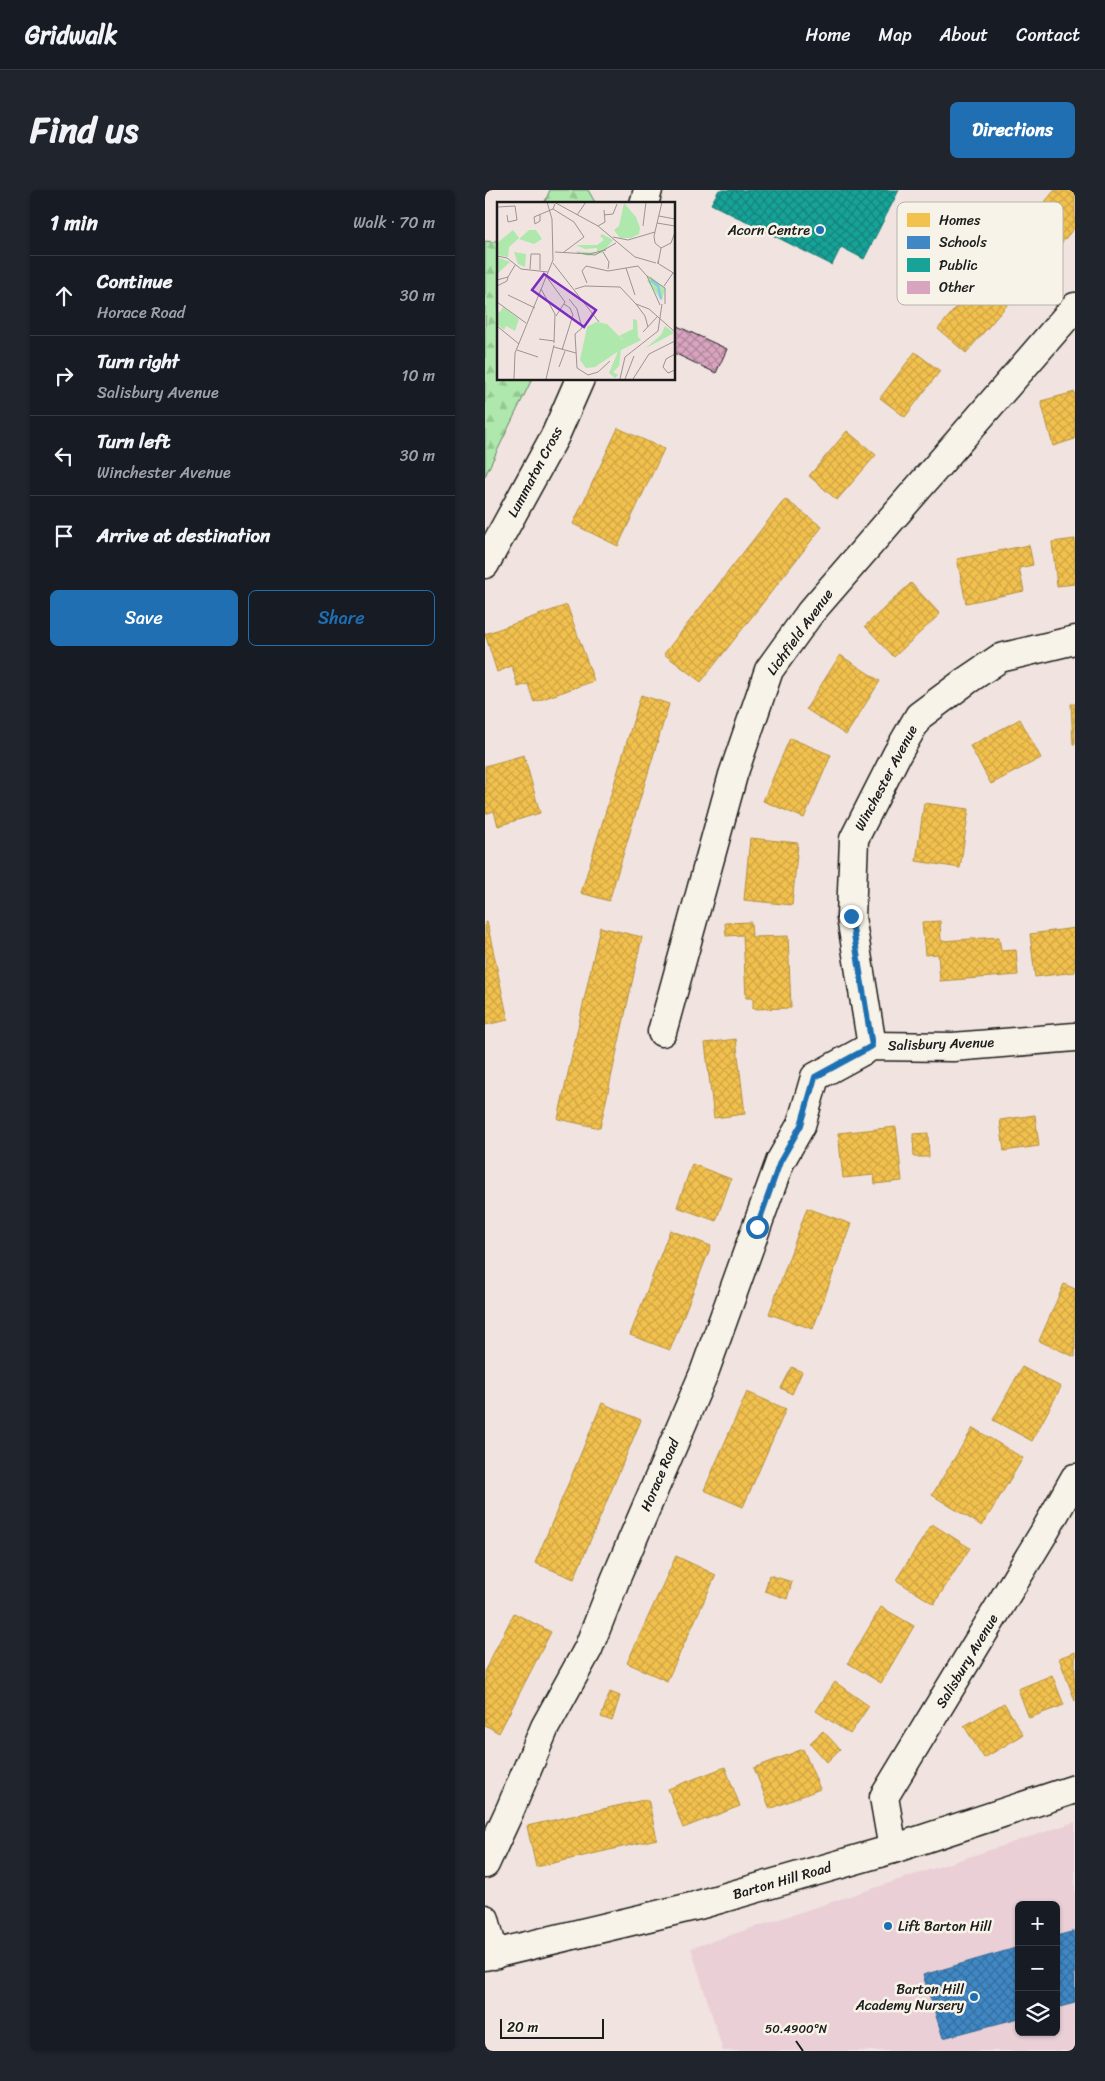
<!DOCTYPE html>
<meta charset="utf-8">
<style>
:root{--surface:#171b24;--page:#20242c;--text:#f1f3f6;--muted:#9ea1a6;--line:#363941;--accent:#1f6fb2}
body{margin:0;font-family:Sriracha,sans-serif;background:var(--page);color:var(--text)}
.controls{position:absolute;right:15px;bottom:15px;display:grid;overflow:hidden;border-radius:8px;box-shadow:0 1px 4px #0004}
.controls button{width:45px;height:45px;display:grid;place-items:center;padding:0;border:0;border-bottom:1px solid var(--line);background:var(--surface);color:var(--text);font:25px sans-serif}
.scale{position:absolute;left:15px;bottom:12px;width:104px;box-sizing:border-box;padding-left:5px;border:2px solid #1c1c1c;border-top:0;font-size:14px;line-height:18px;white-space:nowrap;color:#1c1c1c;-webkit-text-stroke:4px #f7f3e8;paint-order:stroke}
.stop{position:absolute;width:15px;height:15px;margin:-11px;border:4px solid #1f6fb2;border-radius:50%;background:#fff}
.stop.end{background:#1f6fb2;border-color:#fff;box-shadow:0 1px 5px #0008}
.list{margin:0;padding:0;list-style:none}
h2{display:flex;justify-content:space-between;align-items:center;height:65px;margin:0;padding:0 20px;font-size:21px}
h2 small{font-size:16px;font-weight:400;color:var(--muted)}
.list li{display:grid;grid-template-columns:32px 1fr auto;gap:15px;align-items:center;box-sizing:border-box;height:80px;padding:0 20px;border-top:1px solid var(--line)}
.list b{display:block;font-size:19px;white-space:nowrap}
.list p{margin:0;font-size:16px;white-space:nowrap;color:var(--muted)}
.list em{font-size:16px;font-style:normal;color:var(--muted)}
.actions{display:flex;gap:10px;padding:15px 20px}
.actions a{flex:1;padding:11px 0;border:1px solid var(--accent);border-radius:8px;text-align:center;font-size:18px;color:var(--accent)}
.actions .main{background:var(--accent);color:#fff}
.icon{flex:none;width:28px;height:28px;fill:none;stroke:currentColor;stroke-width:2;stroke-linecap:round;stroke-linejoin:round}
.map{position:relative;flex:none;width:590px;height:1861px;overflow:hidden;border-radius:8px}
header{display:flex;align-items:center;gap:30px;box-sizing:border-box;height:70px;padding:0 25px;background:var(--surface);border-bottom:1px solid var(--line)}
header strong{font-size:24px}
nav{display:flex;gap:28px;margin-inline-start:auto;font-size:18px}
.intro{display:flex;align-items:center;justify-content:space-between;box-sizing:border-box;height:120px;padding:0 30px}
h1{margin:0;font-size:35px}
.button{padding:12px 22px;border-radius:8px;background:var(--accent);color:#fff;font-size:18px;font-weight:700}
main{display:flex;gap:30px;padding:0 30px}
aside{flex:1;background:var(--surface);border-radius:8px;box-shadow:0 1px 4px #0004}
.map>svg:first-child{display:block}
.built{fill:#ead0d6;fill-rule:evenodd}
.forest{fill:url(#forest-firs);stroke:#658264}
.homes{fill:url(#homes-cross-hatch);stroke:#b2903f}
.schools{fill:url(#schools-cross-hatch);stroke:#346892}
.public{fill:url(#public-cross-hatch);stroke:#187a73}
.building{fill:url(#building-cross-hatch);stroke:#1c1c1c}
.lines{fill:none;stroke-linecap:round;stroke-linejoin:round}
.street-casing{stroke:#1c1c1c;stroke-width:31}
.secondary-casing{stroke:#1c1c1c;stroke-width:31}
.street{stroke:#f7f3e8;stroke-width:28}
.secondary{stroke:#f7f3e8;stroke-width:28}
.route{stroke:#1f6fb2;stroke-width:6}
.ticks{fill:none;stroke:#1c1c1c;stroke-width:2}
.poi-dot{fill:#1f6fb2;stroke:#f7f3e8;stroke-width:2}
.labels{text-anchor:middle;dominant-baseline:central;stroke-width:5;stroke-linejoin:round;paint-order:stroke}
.poi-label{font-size:14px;fill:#1c1c1c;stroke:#f7f3e8;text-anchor:end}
.street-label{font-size:14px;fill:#1c1c1c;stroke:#f7f3e8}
.inset-river{fill:none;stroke:#8bc9ec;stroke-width:2.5}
.inset-road{fill:none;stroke:#9c9392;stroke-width:1}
.view{fill:#7b2cbf;fill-opacity:0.15;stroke:#7b2cbf;stroke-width:2.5}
.inset-edge{fill:none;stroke:#1c1c1c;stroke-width:2.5}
.key{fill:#f7f3e8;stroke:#b5b2ab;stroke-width:1}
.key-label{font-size:14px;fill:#1c1c1c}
.ticks-label{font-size:12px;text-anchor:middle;fill:#1c1c1c;stroke:#f7f3e8;stroke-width:5;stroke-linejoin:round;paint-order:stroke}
</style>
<header>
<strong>Gridwalk</strong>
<nav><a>Home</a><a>Map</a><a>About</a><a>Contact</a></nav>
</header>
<div class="intro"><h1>Find us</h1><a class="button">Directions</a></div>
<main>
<aside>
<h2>1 min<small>Walk · 70 m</small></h2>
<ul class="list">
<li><svg class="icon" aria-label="ahead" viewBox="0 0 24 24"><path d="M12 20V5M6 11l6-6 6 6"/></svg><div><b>Continue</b><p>Horace Road</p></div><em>30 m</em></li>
<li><svg class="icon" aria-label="right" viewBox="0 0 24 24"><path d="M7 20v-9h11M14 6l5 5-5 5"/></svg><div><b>Turn right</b><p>Salisbury Avenue</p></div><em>10 m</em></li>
<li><svg class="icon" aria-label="left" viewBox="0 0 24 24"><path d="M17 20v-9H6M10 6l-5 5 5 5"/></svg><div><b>Turn left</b><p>Winchester Avenue</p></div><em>30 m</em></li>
<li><svg class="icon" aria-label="arrive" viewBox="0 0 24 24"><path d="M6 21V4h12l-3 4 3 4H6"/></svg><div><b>Arrive at destination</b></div></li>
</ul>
<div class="actions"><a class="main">Save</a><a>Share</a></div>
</aside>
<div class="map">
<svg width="590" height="1861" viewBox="0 0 590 1861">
<defs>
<pattern id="forest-firs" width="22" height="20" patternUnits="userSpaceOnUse" patternTransform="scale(1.25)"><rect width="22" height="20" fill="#aee8ac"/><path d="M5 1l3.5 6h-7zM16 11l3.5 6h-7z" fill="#95c693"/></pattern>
<pattern id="homes-cross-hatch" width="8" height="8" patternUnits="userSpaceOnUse" patternTransform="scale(1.25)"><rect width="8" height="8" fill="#f2c14e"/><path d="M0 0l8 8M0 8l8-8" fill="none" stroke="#cfa544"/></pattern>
<pattern id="schools-cross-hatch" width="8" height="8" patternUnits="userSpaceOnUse" patternTransform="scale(1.25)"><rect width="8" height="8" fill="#3f88c5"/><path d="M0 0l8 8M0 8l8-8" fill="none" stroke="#346e9f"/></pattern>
<pattern id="public-cross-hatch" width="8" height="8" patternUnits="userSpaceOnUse" patternTransform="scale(1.25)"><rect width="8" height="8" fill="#17a398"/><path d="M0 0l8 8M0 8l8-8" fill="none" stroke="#14847b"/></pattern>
<pattern id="building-cross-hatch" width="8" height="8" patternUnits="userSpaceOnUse" patternTransform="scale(1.25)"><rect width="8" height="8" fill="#d8a4bf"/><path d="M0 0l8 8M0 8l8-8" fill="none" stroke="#ae859a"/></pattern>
</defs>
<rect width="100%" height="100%" fill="#f1e3e0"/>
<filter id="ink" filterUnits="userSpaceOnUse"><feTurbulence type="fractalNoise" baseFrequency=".02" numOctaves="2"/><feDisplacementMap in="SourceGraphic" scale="10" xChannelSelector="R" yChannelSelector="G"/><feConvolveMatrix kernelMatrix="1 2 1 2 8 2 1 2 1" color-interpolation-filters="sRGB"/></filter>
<g filter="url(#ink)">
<path class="built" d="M590,1632V1861H238L206,1758ZM534,1715H571V1842H534Z"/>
<g class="forest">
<path d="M65,0H103L111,14H59Z"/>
<path d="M14,49V189H47L0,286V51L8,52Z"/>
</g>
<g class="homes">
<path d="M570,0H590V37L557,76L527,50Z"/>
<path d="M507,75L535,100L481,163L453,139Z"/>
<path d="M430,162L455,181L420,227L395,208Z"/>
<path d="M590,202V249L568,256L556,211Z"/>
<path d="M133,238L179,259L133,356L88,334Z"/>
<path d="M362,241L391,265L352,310L324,286Z"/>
<path d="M300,309L337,337L216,492L179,464Z"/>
<path d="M590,349V394L572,396L567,352Z"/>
<path d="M544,355L548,375L534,378L539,401L481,413L472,369Z"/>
<path d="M426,393L455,424L409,467L380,436Z"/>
<path d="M82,415L109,491L49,512L43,494L33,497L27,476L12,482L0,444Z"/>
<path d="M355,465L395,491L361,545L321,519Z"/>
<path d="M156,505L184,514L124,711L96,703Z"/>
<path d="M586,514H590V554H588Z"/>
<path d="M535,529L556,568L506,594L485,556Z"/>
<path d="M305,548L346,565L319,628L278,611Z"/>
<path d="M39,565L55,623L13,636L9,621L0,624V576Z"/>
<path d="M439,613L484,619L475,678L431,671Z"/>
<path d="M265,648L313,653L307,715L259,710Z"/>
<path d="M455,731L456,751L514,747L516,761L531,760L533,785L455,791L453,764L440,765L437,732Z"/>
<path d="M0,732H2L23,830L0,835Z"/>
<path d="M266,732L267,747L303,746L306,818L268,819V808H261L258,745L241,746L240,733Z"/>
<path d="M115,737L157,747L115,938L73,929Z"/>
<path d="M590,738V782L550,787L545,744Z"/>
<path d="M251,849L260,924L229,928L220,853Z"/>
<path d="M550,925L554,956L519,961L515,930Z"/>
<path d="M411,937L417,991L390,994L389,985L358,988L353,943Z"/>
<path d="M443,943L444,967H429L428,944Z"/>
<path d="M207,974L246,989L231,1031L192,1017Z"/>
<path d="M322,1018L366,1034L328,1139L284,1124Z"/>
<path d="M185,1040L226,1056L185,1160L145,1145Z"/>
<path d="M579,1094L590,1099V1167L554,1151Z"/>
<path d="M307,1177L317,1182L307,1204L296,1198Z"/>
<path d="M537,1177L576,1197L547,1251L508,1230Z"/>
<path d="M262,1202L301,1219L258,1317L219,1300Z"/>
<path d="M117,1213L156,1230L89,1389L50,1373Z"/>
<path d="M488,1238L538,1268L497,1336L447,1305Z"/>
<path d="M447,1334L485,1358L449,1414L411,1390Z"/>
<path d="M191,1366L231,1385L182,1491L142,1473Z"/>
<path d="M284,1385L307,1392L302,1409L280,1401Z"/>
<path d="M396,1417L429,1436L396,1493L363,1473Z"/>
<path d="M29,1423L66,1442L14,1543L0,1535V1480Z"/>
<path d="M590,1462V1511L574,1468Z"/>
<path d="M567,1485L579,1515L544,1528L533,1499Z"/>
<path d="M350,1492L384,1516L365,1544L331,1521Z"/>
<path d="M125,1502L135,1506L127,1531L116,1527Z"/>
<path d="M519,1513L538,1545L499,1568L479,1536Z"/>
<path d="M338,1541L355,1559L342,1572L325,1553Z"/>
<path d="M318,1559L335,1599L285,1619L269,1578Z"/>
<path d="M240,1577L255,1616L198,1638L183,1599Z"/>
<path d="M163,1609L172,1649L51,1677L42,1636Z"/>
</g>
<g class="schools">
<path d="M590,1741V1813L571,1818V1746Z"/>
<path d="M534,1757V1828L458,1848L438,1785Z"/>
</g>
<path class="public" d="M234,0H414L379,69L356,57L347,75L226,14Z"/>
<path class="building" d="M192,136L242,159L231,183L189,163V142Z"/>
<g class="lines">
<g class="street-casing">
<g id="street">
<path d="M159,14L163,0"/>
<path d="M0,374L70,246L95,189"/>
<path d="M177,842L248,585L284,480L325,423L590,117"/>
<path d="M387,856L366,727L369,649L412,564L434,526L481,491L515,468L590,450"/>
<path d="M408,1659L399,1607L560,1341L590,1288"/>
<path d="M0,1674L25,1620L60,1537L103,1459L131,1388L219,1183L295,972L316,935L330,887L387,856L468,857L590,847"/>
<path d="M0,1729L9,1765"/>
</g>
</g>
<g class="secondary-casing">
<path id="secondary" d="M0,1766L210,1716L408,1659L590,1599"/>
</g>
<use href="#street" class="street"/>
<use href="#secondary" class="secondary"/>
</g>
</g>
<g class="lines" filter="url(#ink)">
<path class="route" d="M272,1037L295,972L316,935L330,887L387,856L366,726"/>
</g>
<path class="ticks" d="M311,1851L318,1861"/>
<g class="poi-dot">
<circle cx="335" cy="40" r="5"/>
<circle cx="403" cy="1736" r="5"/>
<circle cx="489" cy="1807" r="5"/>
</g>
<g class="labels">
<g class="poi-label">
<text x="325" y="40">Acorn Centre</text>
<text x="413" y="1736" text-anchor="start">Lift Barton Hill</text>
<text x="479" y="1799">Barton Hill<tspan x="479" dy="16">Academy Nursery</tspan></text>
</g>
<g class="street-label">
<text transform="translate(50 282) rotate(-62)">Lummaton Cross</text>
<text transform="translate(315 442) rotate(-54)">Lichfield Avenue</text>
<text transform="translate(401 588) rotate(-62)">Winchester Avenue</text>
<text transform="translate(456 854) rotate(-2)">Salisbury Avenue</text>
<text transform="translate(175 1285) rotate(-67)">Horace Road</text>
<text transform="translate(482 1471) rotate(-59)">Salisbury Avenue</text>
<text transform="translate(297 1691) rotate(-16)">Barton Hill Road</text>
</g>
</g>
<g transform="translate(12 12)">
<rect width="178" height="178" fill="#f1e3e0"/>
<path d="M17,50L29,52L28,65L21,62ZM0,55L13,60L0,72ZM153,74L168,86L165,99L150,79Z" fill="#aee8ac"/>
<path d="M127,1L139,15L143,26L142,32L134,36H123L117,28L122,24ZM16,28L22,36L12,45L11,55L0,53V41ZM32,28H39L45,37L37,42L22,37ZM105,32L116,38L105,51L91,54L78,49L100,51V46L88,47L79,43H100L107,38L103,34ZM136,117L140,118L141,135L144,138L124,148L122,164L116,170L121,173L118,176L112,171L120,152V142L126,137L122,134L136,127Z" fill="#aee8ac"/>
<path d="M99,120L110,122L125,137L120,150L98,165L89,166L83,158L90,125ZM168,124L177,131L149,146L164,133Z" fill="#aee8ac"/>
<path d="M6,105L22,117L18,129L9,124L7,128L0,122V109L3,110Z" fill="#aee8ac"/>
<path d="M96 129a7 7 0 1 1 14 0a7 7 0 1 1-14 0ZM92,135L109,138L107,147L102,146V141L99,153L87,150Z" fill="#aee8ac"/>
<path class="inset-river" d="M154,78L161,84L164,97"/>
<path class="inset-road" d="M57,0L101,24L138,55L159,61M1,5L18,4L20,18L11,20L10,13M56,7L77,20L87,35L67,50M43,13V19L38,22L37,15L56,7L58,2M80,13L89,0M107,13L116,12L120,2M162,14L178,17M0,21V0M160,21L178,24M101,24L108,20L107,8M146,24L149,0M116,35L131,38L158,30M164,46L158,41L157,34L165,0M164,46L174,41L178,30M58,50L92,52L109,48M106,50L112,60L111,67M80,51L98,53L119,41M0,54L10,56L24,67L51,70M161,59V62L164,46M56,61L102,120M162,62L178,72M129,66L138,93M33,67L34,52H43V68M49,74L68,100L59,114M0,78L11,75L18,63M90,81L85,69L89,64L111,69L141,64L150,74M0,84L10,79L11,75M167,84L176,71M44,87L58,112L57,141M78,87L88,84L123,85L139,102L152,107L178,130M11,93L38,106M72,97L80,107L85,126L78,132L80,166L91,173L101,170L113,159M0,100L29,121M139,102L148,114L151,125M163,103L150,74L168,86V102M0,124L22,142M146,130L160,115M42,137L57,139M57,145L79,151M20,148L41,155M65,148L76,113L73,106L67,102M178,152L169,157L166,165L171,171L178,168M62,165L68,149M17,177L18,151L56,58L55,17L50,0M49,177L57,143M123,177L128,155L161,129L165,102M128,177L137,154M136,177L152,152L178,139"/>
<path class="view" d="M47,72L99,108L87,125L35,88Z"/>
<rect width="178" height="178" class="inset-edge"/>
</g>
<rect x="412" y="12" width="166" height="103" rx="8" class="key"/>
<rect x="422" y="23" width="23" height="14" fill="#f2c14e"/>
<rect x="422" y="46" width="23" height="13" fill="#3f88c5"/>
<rect x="422" y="68" width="23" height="14" fill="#17a398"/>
<rect x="422" y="91" width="23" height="13" fill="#d8a4bf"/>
<g class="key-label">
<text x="454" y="35">Homes</text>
<text x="454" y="57">Schools</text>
<text x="454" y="80">Public</text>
<text x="454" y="102">Other</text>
</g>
<g class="ticks-label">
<text x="311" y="1843">50.4900°N</text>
</g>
</svg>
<div class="controls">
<button>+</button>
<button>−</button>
<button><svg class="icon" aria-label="layers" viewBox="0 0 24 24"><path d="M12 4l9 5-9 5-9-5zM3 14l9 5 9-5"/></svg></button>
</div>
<div class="scale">20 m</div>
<div class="stop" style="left:272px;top:1037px"></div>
<div class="stop end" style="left:366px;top:726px"></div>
</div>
</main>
